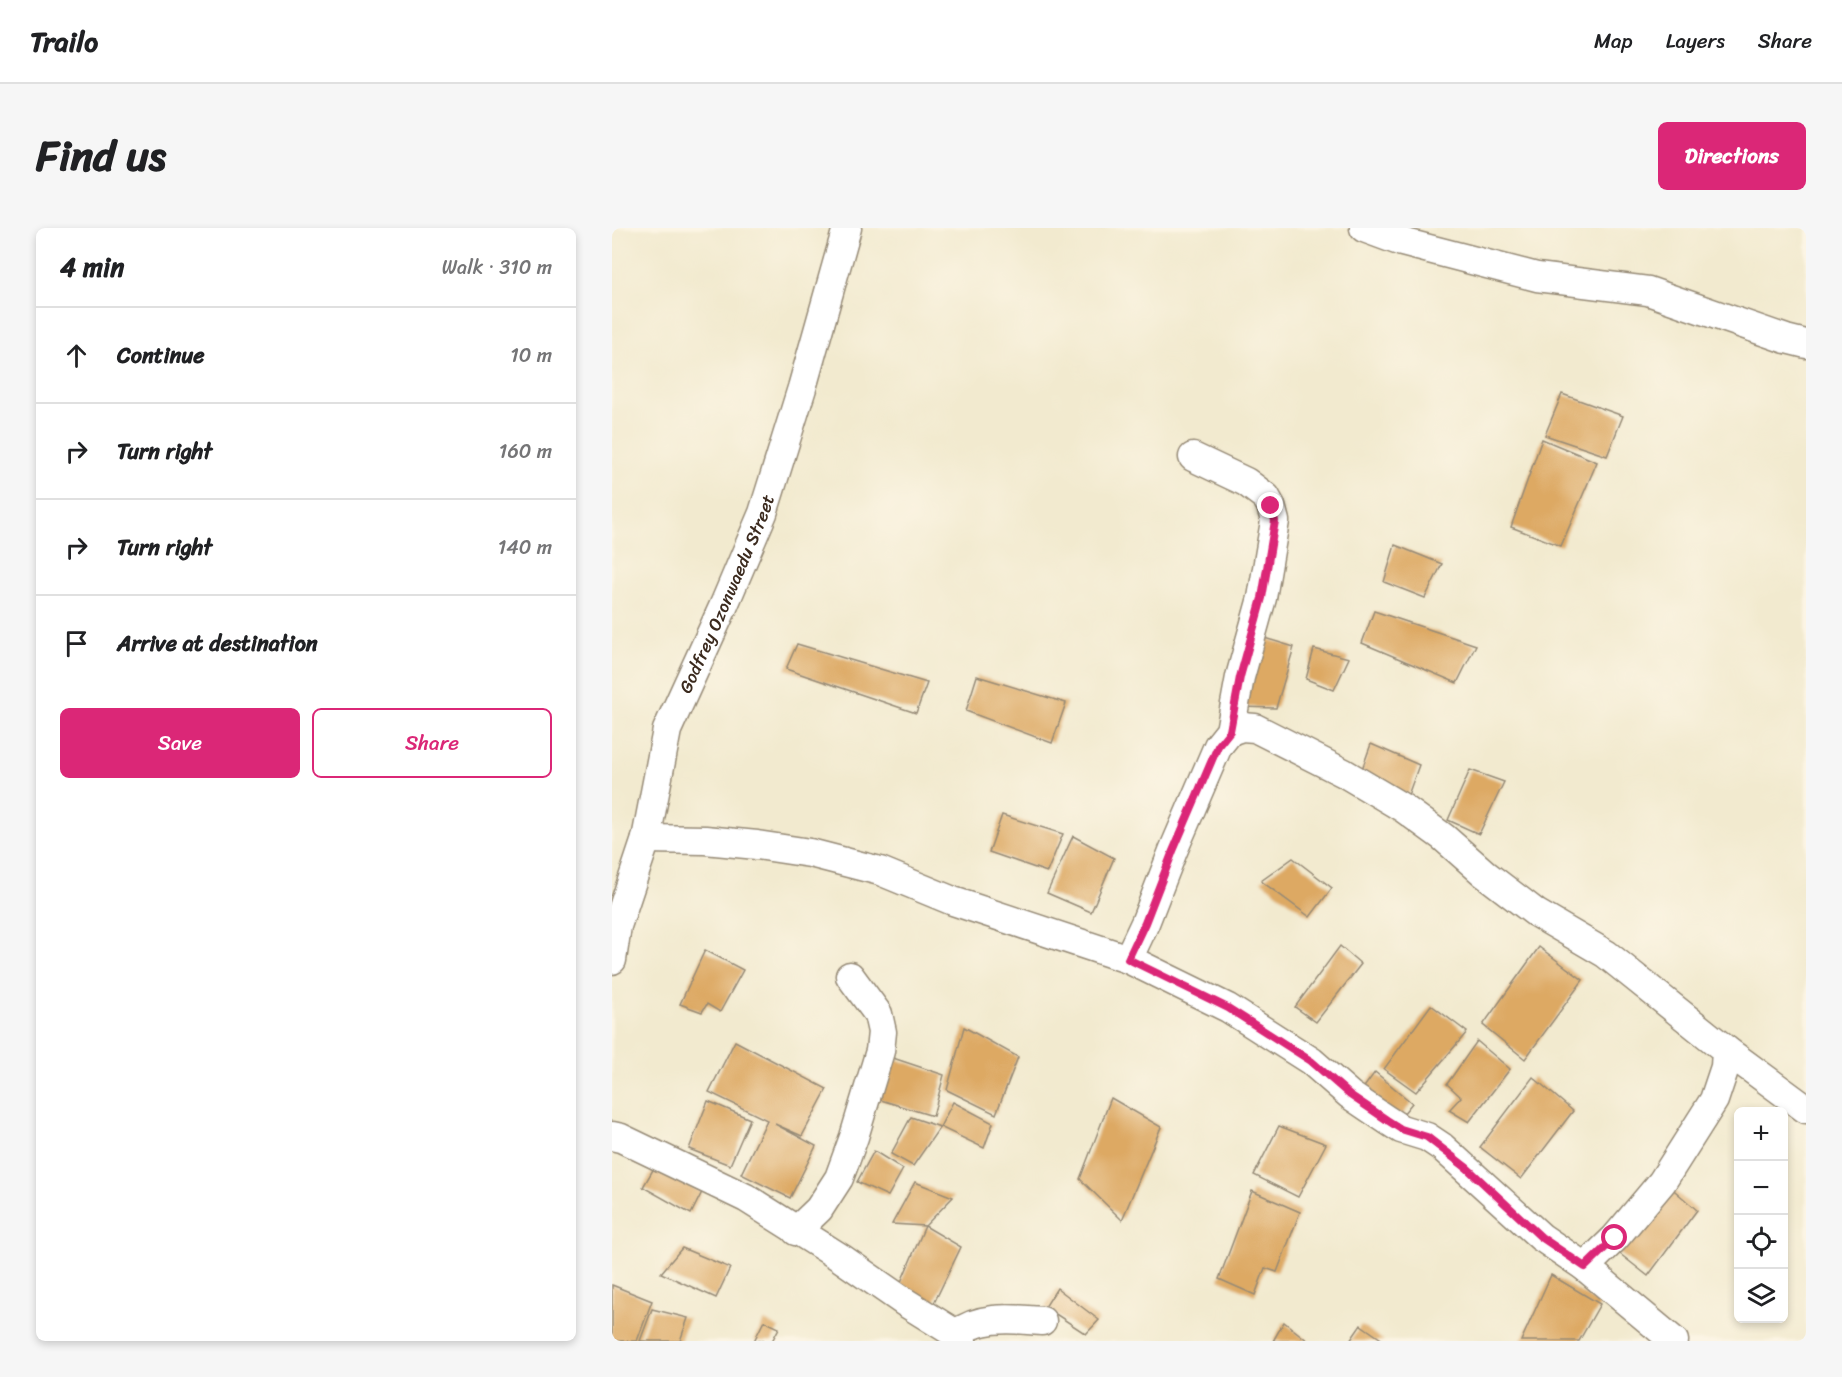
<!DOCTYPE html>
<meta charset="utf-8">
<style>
:root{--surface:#fff;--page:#f6f6f6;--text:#202124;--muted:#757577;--line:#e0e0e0;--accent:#db2777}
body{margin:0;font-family:Sriracha,sans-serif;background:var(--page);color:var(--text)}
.controls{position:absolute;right:18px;bottom:18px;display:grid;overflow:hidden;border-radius:9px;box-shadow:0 3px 9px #0003}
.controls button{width:54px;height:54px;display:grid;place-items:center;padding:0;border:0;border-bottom:2px solid var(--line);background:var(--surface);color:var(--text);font:30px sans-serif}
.stop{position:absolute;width:18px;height:18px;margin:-14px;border:4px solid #db2777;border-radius:50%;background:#fff}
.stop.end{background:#db2777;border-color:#fff;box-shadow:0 2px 6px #0008}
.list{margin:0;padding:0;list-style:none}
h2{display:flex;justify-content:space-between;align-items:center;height:78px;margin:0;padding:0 24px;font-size:26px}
h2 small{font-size:20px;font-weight:400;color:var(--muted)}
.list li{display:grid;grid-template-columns:39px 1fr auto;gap:18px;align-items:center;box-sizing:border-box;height:96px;padding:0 24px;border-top:2px solid var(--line)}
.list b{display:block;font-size:22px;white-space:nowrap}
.list em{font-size:20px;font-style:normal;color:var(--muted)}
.actions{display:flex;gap:12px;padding:18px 24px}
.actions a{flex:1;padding:14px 0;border:2px solid var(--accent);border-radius:9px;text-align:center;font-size:21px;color:var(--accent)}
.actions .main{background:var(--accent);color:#fff}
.icon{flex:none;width:33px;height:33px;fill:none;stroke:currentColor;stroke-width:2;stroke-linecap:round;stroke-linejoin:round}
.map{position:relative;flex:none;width:1194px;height:1113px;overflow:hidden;border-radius:9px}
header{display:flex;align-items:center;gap:36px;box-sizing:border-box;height:84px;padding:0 30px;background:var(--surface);border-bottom:2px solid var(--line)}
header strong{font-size:28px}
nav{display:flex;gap:33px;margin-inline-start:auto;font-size:21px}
.intro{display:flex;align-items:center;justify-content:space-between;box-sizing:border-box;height:144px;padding:0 36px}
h1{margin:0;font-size:42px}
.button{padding:15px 27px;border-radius:9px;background:var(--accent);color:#fff;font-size:21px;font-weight:700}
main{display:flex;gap:36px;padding:0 36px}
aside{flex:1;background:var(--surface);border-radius:9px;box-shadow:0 3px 9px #0003}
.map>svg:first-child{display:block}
.building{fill:#dda963}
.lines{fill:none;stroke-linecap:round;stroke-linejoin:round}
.minor-casing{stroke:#968a76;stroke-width:31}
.minor{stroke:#fff;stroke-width:28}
.route{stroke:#db2777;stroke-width:8}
.labels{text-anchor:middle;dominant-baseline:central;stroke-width:5;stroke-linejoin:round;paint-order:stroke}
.street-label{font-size:18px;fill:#3b2a1e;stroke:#fcf5e5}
</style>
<header>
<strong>Trailo</strong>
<nav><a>Map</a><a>Layers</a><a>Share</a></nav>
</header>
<div class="intro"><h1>Find us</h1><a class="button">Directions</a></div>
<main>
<aside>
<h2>4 min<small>Walk · 310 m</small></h2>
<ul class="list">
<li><svg class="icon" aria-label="ahead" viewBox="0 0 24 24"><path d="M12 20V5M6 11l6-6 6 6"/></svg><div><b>Continue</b></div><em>10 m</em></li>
<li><svg class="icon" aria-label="right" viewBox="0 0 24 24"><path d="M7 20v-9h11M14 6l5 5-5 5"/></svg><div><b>Turn right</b></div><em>160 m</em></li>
<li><svg class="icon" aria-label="right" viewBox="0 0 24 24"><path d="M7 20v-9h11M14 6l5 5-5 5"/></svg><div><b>Turn right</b></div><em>140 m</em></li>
<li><svg class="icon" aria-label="arrive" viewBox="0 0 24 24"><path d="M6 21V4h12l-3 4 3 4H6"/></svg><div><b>Arrive at destination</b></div></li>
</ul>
<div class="actions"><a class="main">Save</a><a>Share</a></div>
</aside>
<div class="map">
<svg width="1194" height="1113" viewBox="0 0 1194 1113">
<rect width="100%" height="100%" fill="#fcf5e5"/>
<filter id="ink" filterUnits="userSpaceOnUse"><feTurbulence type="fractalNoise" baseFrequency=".0167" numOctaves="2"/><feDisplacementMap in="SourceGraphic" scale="12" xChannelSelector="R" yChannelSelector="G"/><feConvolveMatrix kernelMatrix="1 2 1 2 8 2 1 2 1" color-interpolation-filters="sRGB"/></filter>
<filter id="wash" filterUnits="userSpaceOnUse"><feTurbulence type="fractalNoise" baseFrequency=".008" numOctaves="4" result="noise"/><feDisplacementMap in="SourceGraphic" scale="24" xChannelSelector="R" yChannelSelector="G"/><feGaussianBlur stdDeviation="1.35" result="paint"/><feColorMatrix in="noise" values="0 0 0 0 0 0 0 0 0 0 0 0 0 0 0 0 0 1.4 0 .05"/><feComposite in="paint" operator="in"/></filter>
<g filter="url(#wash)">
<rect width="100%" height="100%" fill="#f2eacf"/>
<g id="blocks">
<g class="building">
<path d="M950,166L1011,188L995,228L933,207Z"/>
<path d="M930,211L985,234L949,318L899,299Z"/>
<path d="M783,317L830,336L813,370L772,354Z"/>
<path d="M762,383L864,417L845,455L750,415Z"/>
<path d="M646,408L682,419L664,480L629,479Z"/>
<path d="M185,416L315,455L304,485L174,441Z"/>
<path d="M702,421L737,430L722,462L694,451Z"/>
<path d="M365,448L454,475L440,515L354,483Z"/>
<path d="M759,516L807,537L795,570L749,544Z"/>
<path d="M858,542L892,554L867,606L836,592Z"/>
<path d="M390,587L451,606L435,644L377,624Z"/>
<path d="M461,608L502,630L479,684L435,665Z"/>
<path d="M681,630L720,660L698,689L649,653Z"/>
<path d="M728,718L749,736L704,794L683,779Z"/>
<path d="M927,719L971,752L913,831L871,797Z"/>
<path d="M93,722L131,742L108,784L95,776L90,784L68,776Z"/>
<path d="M819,777L855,804L804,864L772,841Z"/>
<path d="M352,799L406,829L384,886L335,862Z"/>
<path d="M123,813L215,861L190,908L163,896L204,918L178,970L129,946L155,892L97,864Z"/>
<path d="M865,813L898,841L857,894L837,882L849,869L835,856Z"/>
<path d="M272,827L332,847L321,888L259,869Z"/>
<path d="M763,844L800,875L787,891L750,862Z"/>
<path d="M921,849L961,883L909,951L868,919Z"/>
<path d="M499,870L549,899L510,992L468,951Z"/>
<path d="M96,873L138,891L118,937L77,921Z"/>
<path d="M341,874L381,895L372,920L328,899Z"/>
<path d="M299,889L328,899L301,938L279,926Z"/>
<path d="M667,898L714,916L686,969L642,947Z"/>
<path d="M262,923L291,941L276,968L245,954Z"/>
<path d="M42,940L90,964L79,986L31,959Z"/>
<path d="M303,954L341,969L313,998L349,1019L321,1077L286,1061L313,998L280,996Z"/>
<path d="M1056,957L1085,982L1036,1048L1003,1022Z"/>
<path d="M640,963L688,984L665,1044L653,1040L643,1067L607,1051Z"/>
<path d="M70,1020L118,1040L104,1070L49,1045Z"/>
<path d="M939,1047L988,1076L967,1113H909Z"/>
<path d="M0,1057L40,1073L25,1113H0Z"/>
<path d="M445,1060L487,1092L474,1106L433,1079Z"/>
<path d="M40,1081L76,1090L68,1113H28Z"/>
<path d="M152,1093L167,1100L160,1113H142Z"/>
<path d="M672,1094L696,1113H661Z"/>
<path d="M749,1097L772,1113H738Z"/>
</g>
</g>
</g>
<g filter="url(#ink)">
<use href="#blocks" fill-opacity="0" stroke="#968a76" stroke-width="1.5"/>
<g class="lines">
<g class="minor-casing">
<g id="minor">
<path d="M752,0L790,14L925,49L1036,63L1174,111L1194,116"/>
<path d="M618,503L630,499L643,500L732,545L791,580L831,609L873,646L924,685L994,726L1114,822L1194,881"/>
<path d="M34,611L93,612L145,617L198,625L268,643L341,673L516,731L616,780L699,833L738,867L775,892L789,901L815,909L830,919L929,1009L973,1039L1062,1113"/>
<path d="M516,731L533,695L561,623L606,518L618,503L628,449L650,370L663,293L659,278L654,269L634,254L581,229"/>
<path id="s1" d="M0,732L5,698L34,611L55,502L112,377L151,285L190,160L235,0"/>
<path d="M0,908L9,910L134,970L229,1030L291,1073L344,1106L350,1113"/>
<path d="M184,1003L207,981L227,950L242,909L268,823L270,804L266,786L238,748"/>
<path d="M973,1039L1003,1010L1050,954L1102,872L1113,839L1114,822"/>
<path d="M344,1106C369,1087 400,1091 430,1093"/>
</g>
</g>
<use href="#minor" class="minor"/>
</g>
</g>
<g class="lines" filter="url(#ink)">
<path class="route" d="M659,278L663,293L650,370L628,449L618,503L606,518L561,623L533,695L516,731L616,780L699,833L738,867L775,892L789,901L815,909L855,940L929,1009L973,1039L1003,1010"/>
</g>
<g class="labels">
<g class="street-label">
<text stroke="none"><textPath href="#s1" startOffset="386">Godfrey Ozonwaedu Street</textPath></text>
</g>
</g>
</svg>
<div class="controls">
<button>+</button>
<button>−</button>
<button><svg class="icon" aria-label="locate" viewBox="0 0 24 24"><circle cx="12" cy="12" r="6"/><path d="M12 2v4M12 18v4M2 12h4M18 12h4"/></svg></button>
<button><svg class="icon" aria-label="layers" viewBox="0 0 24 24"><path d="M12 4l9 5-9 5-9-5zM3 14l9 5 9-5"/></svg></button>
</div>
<div class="stop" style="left:1003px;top:1010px"></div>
<div class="stop end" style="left:659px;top:278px"></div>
</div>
</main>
